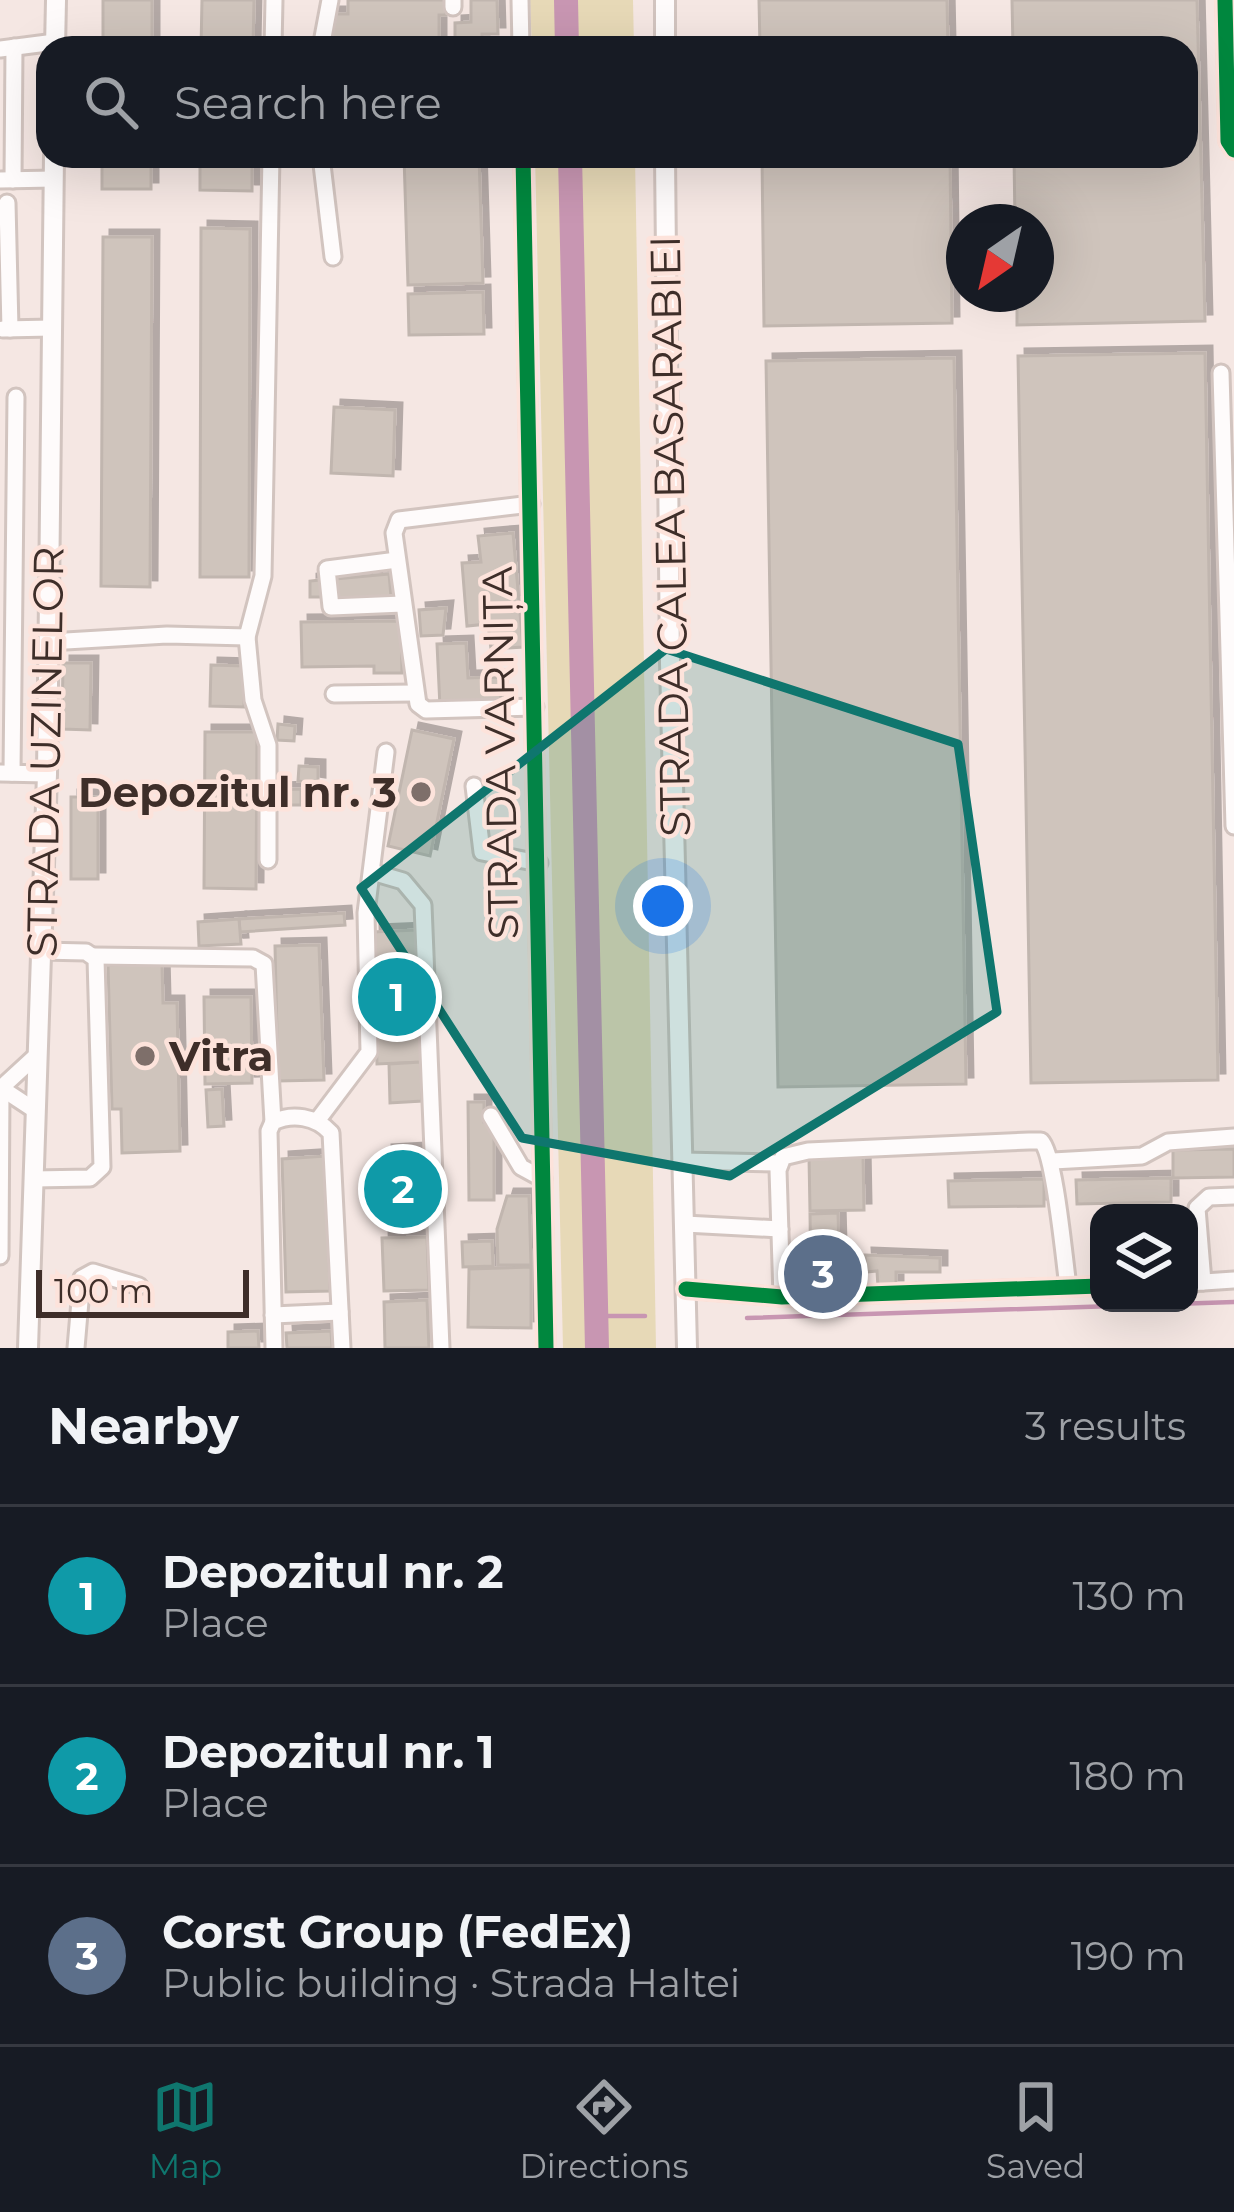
<!DOCTYPE html>
<meta charset="utf-8">
<style>
:root{--surface:#171b24;--page:#20242c;--text:#f1f3f6;--muted:#9ea1a6;--line:#363941;--accent:#0f766e}
body{margin:0;font-family:Montserrat,sans-serif;background:var(--page);color:var(--text)}
.controls{position:absolute;right:36px;bottom:36px;display:grid;overflow:hidden;border-radius:24px;box-shadow:0 12px 48px #0002}
.controls button{width:108px;height:108px;display:grid;place-items:center;padding:0;border:0;border-bottom:3px solid var(--line);background:var(--surface);color:var(--text);font:60px sans-serif}
.compass{position:absolute;left:946px;top:204px;width:108px;height:108px;border-radius:50%;background:var(--surface);box-shadow:0 12px 48px #0002;rotate:214deg}
.scale{position:absolute;left:36px;bottom:30px;width:213px;box-sizing:border-box;padding-left:12px;border:6px solid #3e2e29;border-top:0;font-size:33px;line-height:42px;white-space:nowrap;color:#3e2e29;-webkit-text-stroke:9px #fde3db;paint-order:stroke}
.you{position:absolute;left:663px;top:906px;width:42px;height:42px;margin:-30px;border:9px solid #fff;border-radius:50%;background:#1a73e8;box-shadow:0 0 0 18px #1a73e833}
.badge{display:grid;place-items:center;width:78px;height:78px;border-radius:50%;background:var(--accent);color:#fff;font-size:39px;font-weight:700}
.pin{position:absolute;translate:-50% -50%;border:6px solid #fff;box-shadow:0 3px 12px #0006}
.list{margin:0;padding:0;list-style:none}
h2{display:flex;justify-content:space-between;align-items:center;height:156px;margin:0;padding:0 48px;font-size:51px}
h2 small{font-size:39px;font-weight:400;color:var(--muted)}
.list li{display:grid;grid-template-columns:78px 1fr auto;gap:36px;align-items:center;box-sizing:border-box;height:180px;padding:0 48px;border-top:3px solid var(--line)}
.list b{display:block;font-size:45px;white-space:nowrap}
.list p{margin:0;font-size:39px;white-space:nowrap;color:var(--muted)}
.list em{font-size:39px;font-style:normal;color:var(--muted)}
.icon{flex:none;width:66px;height:66px;fill:none;stroke:currentColor;stroke-width:2;stroke-linecap:round;stroke-linejoin:round}
.map{position:relative;flex:none;width:1234px;height:1348px;overflow:hidden}
.search{position:absolute;background:var(--surface);box-shadow:0 12px 48px #0002;left:36px;right:36px;top:36px;height:132px;display:flex;align-items:center;gap:30px;box-sizing:border-box;padding:0 42px;border-radius:36px;color:var(--muted);font-size:45px}
.sheet{height:696px;background:var(--surface)}
nav{display:flex;justify-content:space-around;align-items:center;box-sizing:border-box;height:168px;border-top:3px solid var(--line);background:var(--surface);font-size:33px;color:var(--muted)}
nav a{display:grid;justify-items:center;gap:6px}
nav .on{color:var(--accent)}
.map>svg:first-child{display:block}
.green{fill:#e7d9b7}
.lines{fill:none;stroke-linecap:round;stroke-linejoin:round}
.stream{stroke:#c896b2;stroke-width:4.5}
.river{stroke:#c896b2;stroke-width:24}
.building{fill:#cfc4bc;stroke:#c1b6af;stroke-width:3;filter:url(#shadow)}
.minor-casing{stroke:#d2c4bf;stroke-width:21}
.major-casing{stroke:#d2c4bf;stroke-width:24}
.minor{stroke:#fefbfb;stroke-width:15}
.major{stroke:#fefbfb;stroke-width:18}
.cycleway-casing{stroke:#fde3db;stroke-width:22}
.cycleway{stroke:#00873e;stroke-width:15}
.marked{fill:#0f766e;fill-opacity:0.2;stroke:#0f766e;stroke-width:9;stroke-linejoin:round}
.poi-dot{fill:#7e6f6a;stroke:#fde3db;stroke-width:4.5}
.labels{text-anchor:middle;dominant-baseline:central;stroke-width:9;stroke-linejoin:round;paint-order:stroke}
.street-label{font-size:42px;fill:#3e2e29;stroke:#fde3db}
.poi-label{font-size:42px;font-weight:bold;fill:#3e2e29;stroke:#fde3db;text-anchor:end}
</style>
<div class="map">
<svg width="1234" height="1348" viewBox="0 0 1234 1348">
<defs>
<filter id="shadow"><feDropShadow dx="7" dy="-7" stdDeviation="0" flood-color="#0004"/></filter>
</defs>
<rect width="100%" height="100%" fill="#f5e7e3"/>
<g class="green">
<path d="M530,0H633L634,48H532Z"/>
<path d="M535,156H635L656,1348H563Z"/>
</g>
<g class="lines">
<g class="stream">
<path d="M596,1316H645"/>
<path d="M747,1318L1234,1302"/>
</g>
<g class="river">
<path d="M566,0L567,48"/>
<path d="M570,156L597,1348"/>
</g>
</g>
<g class="building">
<rect x="103" y="0" width="49" height="48"/>
<path d="M202,0H254L253,48H201Z"/>
<path d="M348,0H446V15H439V48H329L330,14H348Z"/>
<path d="M471,0H497L498,34H482V48H455V23L471,22Z"/>
<path d="M759,0H947L948,48H760Z"/>
<path d="M1012,0H1197L1205,321L1017,325V294H1036V222H1015L1014,156H1186V48H1013Z"/>
<rect x="102" y="156" width="49" height="33"/>
<path d="M200,156H252V191L200,190Z"/>
<path d="M404,156H479L483,283L408,285Z"/>
<path d="M762,156H950L952,323L764,326Z"/>
<path d="M201,228L250,229L249,577H200Z"/>
<path d="M103,237H152L150,587L101,586Z"/>
<path d="M483,292L484,334L409,335L408,294Z"/>
<path d="M1205,353L1218,1080L1031,1083L1018,356Z"/>
<path d="M954,358L966,1084L778,1087L766,361Z"/>
<path d="M334,407L395,410L393,476L331,473Z"/>
<path d="M513,533L523,647L491,649L488,624L467,626L462,563L481,562L478,536Z"/>
<path d="M389,574L391,596L337,601L335,579Z"/>
<path d="M321,580L322,597H310V581Z"/>
<path d="M446,608L443,635L421,636L419,610Z"/>
<path d="M401,621L402,673H374V666L302,667L301,622Z"/>
<path d="M466,643L468,678L500,677L501,704L440,707L437,644Z"/>
<path d="M63,663H91L90,730L62,729Z"/>
<path d="M211,665L245,666L244,707L210,706Z"/>
<path d="M278,724L295,726L294,741L277,740Z"/>
<path d="M412,730L454,739L430,856L388,846Z"/>
<path d="M205,732H257L256,889L204,888Z"/>
<path d="M299,766L318,767V784L298,781Z"/>
<path d="M301,789V805H276V790Z"/>
<rect x="71" y="797" width="27" height="82"/>
<path d="M344,913L345,925L240,932L239,919Z"/>
<path d="M239,919L241,944L199,946L198,922Z"/>
<path d="M417,930L421,1062L377,1064L373,932Z"/>
<path d="M319,945L324,1080L278,1081L275,946Z"/>
<path d="M162,964L163,1003H177L180,1151L122,1153L121,1109H112L108,965Z"/>
<path d="M204,997H251L252,1083L205,1084Z"/>
<path d="M421,1062L422,1101L390,1103L389,1064Z"/>
<path d="M222,1089L224,1126L208,1127L206,1090Z"/>
<path d="M468,1102H484V1122H494V1200H469Z"/>
<path d="M1234,1149V1177L1173,1178V1150Z"/>
<path d="M417,1150L421,1227L387,1229L385,1152Z"/>
<path d="M326,1156L330,1291L286,1292L282,1159Z"/>
<path d="M863,1156L864,1210L810,1211L809,1157Z"/>
<path d="M1171,1178V1202L1077,1204L1076,1180Z"/>
<path d="M1044,1179V1206L949,1207L948,1181Z"/>
<path d="M507,1196H529L531,1265H498L497,1229Z"/>
<path d="M838,1213L840,1286H811L810,1214Z"/>
<path d="M427,1237L429,1290L384,1291L382,1238Z"/>
<path d="M492,1241L493,1266L463,1267L462,1242Z"/>
<path d="M865,1255L940,1258V1272H896V1287H878L877,1271L866,1272Z"/>
<path d="M531,1267V1328L468,1327L469,1269Z"/>
<path d="M427,1300L429,1348H385L384,1302Z"/>
<path d="M258,1331L259,1348H228V1332Z"/>
<path d="M331,1331L332,1348H287L286,1333Z"/>
</g>
<g class="lines">
<g class="minor-casing">
<g id="minor">
<path d="M520,0L521,48"/>
<path d="M1225,0L1228,141L1234,150"/>
<path d="M453,7V0"/>
<path d="M273,48L274,0"/>
<path d="M321,48L330,0"/>
<path d="M0,49L55,42"/>
<path d="M321,156L333,257"/>
<path d="M523,156L546,1348"/>
<path d="M0,180L54,179"/>
<path d="M13,180L14,47"/>
<path d="M7,203L10,329"/>
<path d="M3,329L52,328"/>
<path d="M1221,373L1234,826"/>
<path d="M531,504L399,520L394,533L418,704L426,710L535,707"/>
<path d="M397,560L327,569L331,607L403,604"/>
<path d="M247,637L253,700L268,745V860"/>
<path d="M49,642L167,635L247,637L263,576L271,156"/>
<path d="M334,694L414,693"/>
<path d="M0,773L47,774"/>
<path d="M12,773L16,397"/>
<path d="M474,786L482,852L539,863"/>
<path d="M372,872L403,881L423,905L441,1348"/>
<path d="M94,956L253,958L264,964L273,1122"/>
<path d="M1,1088L36,1111"/>
<path d="M491,1116L521,1167L543,1179"/>
<path d="M317,1121L369,1052L366,913L386,752"/>
<path d="M683,1161L779,1163"/>
<path d="M1053,1161L1142,1156L1168,1142L1234,1137"/>
<path d="M33,1179L90,1178L102,1167L96,959L86,952L41,951"/>
<path d="M685,1224L780,1229"/>
<path d="M0,1256L1,1088L38,1054"/>
<path d="M1203,1282L1197,1208L1209,1197L1234,1196"/>
<path d="M1189,1283L1234,1280"/>
<path d="M686,1289L782,1297L1099,1286"/>
<path d="M782,1297L778,1170L783,1157L808,1151L1029,1141H1041C1055,1154 1064,1259 1068,1286"/>
<path d="M273,1315L340,1312"/>
<path d="M76,1348L82,1278L93,1272L139,1286"/>
<path d="M274,1348L269,1131L273,1122C292,1113 316,1116 331,1133L342,1348"/>
</g>
</g>
<g class="major-casing">
<g id="major">
<path d="M665,0V48"/>
<path d="M55,48L56,0"/>
<path d="M665,156L670,663L687,1348"/>
<path d="M28,1348L47,774L54,156"/>
</g>
</g>
<use href="#minor" class="minor"/>
<use href="#major" class="major"/>
<g class="cycleway-casing">
<g id="cycleway">
<path d="M1225,0L1228,141L1234,150"/>
<path d="M523,156L546,1348"/>
<path d="M686,1289L782,1297L1099,1286"/>
</g>
</g>
<use href="#cycleway" class="cycleway"/>
</g>
<path class="marked" d="M666,649L958,744L997,1012L730,1176L522,1138L361,888Z"/>
<g class="poi-dot">
<circle cx="421" cy="792" r="12"/>
<circle cx="145" cy="1056" r="12"/>
</g>
<g class="labels">
<g class="street-label">
<text transform="translate(670 536) rotate(-91)">STRADA CALEA BASARABIEI</text>
<text transform="translate(45 752) rotate(-89)">STRADA UZINELOR</text>
<text transform="translate(500 753) rotate(-91)">STRADA VARNIȚA</text>
</g>
<g class="poi-label">
<text x="397" y="792">Depozitul nr. 3</text>
<text x="169" y="1056" text-anchor="start">Vitra</text>
</g>
</g>
</svg>
<div class="controls">
<button><svg class="icon" aria-label="layers" viewBox="0 0 24 24"><path d="M12 4l9 5-9 5-9-5zM3 14l9 5 9-5"/></svg></button>
</div>
<svg class="compass" viewBox="-18 -18 36 36"><path d="M0-13l5 13h-10z" fill="#e53935"/><path d="M0 13l5-13h-10z" fill="#9ea1a6"/></svg>
<div class="scale">100 m</div>
<div class="you"></div>
<div class="pin badge" style="left:397px;top:997px;background:#0f9aa8">1</div>
<div class="pin badge" style="left:403px;top:1189px;background:#0f9aa8">2</div>
<div class="pin badge" style="left:823px;top:1274px;background:#5c6f8a">3</div>
<div class="search"><svg class="icon" aria-label="search" viewBox="0 0 24 24"><circle cx="10" cy="10" r="6"/><path d="M15 15l6 6"/></svg>Search here</div>
</div>
<section class="sheet">
<h2>Nearby<small>3 results</small></h2>
<ul class="list">
<li><span class="badge" style="background:#0f9aa8">1</span><div><b>Depozitul nr. 2</b><p>Place</p></div><em>130 m</em></li>
<li><span class="badge" style="background:#0f9aa8">2</span><div><b>Depozitul nr. 1</b><p>Place</p></div><em>180 m</em></li>
<li><span class="badge" style="background:#5c6f8a">3</span><div><b>Corst Group (FedEx)</b><p>Public building · Strada Haltei</p></div><em>190 m</em></li>
</ul>
</section>
<nav>
<a class="on"><svg class="icon" aria-label="map" viewBox="0 0 24 24"><path d="M3 6l6-2 6 2 6-2v14l-6 2-6-2-6 2zM9 4v14M15 6v14"/></svg>Map</a>
<a><svg class="icon" aria-label="directions" viewBox="0 0 24 24"><path d="M12 3l9 9-9 9-9-9zM9 14v-3h6M13 9l2 2-2 2"/></svg>Directions</a>
<a><svg class="icon" aria-label="saved" viewBox="0 0 24 24"><path d="M7 4h10v16l-5-4-5 4z"/></svg>Saved</a>
</nav>
